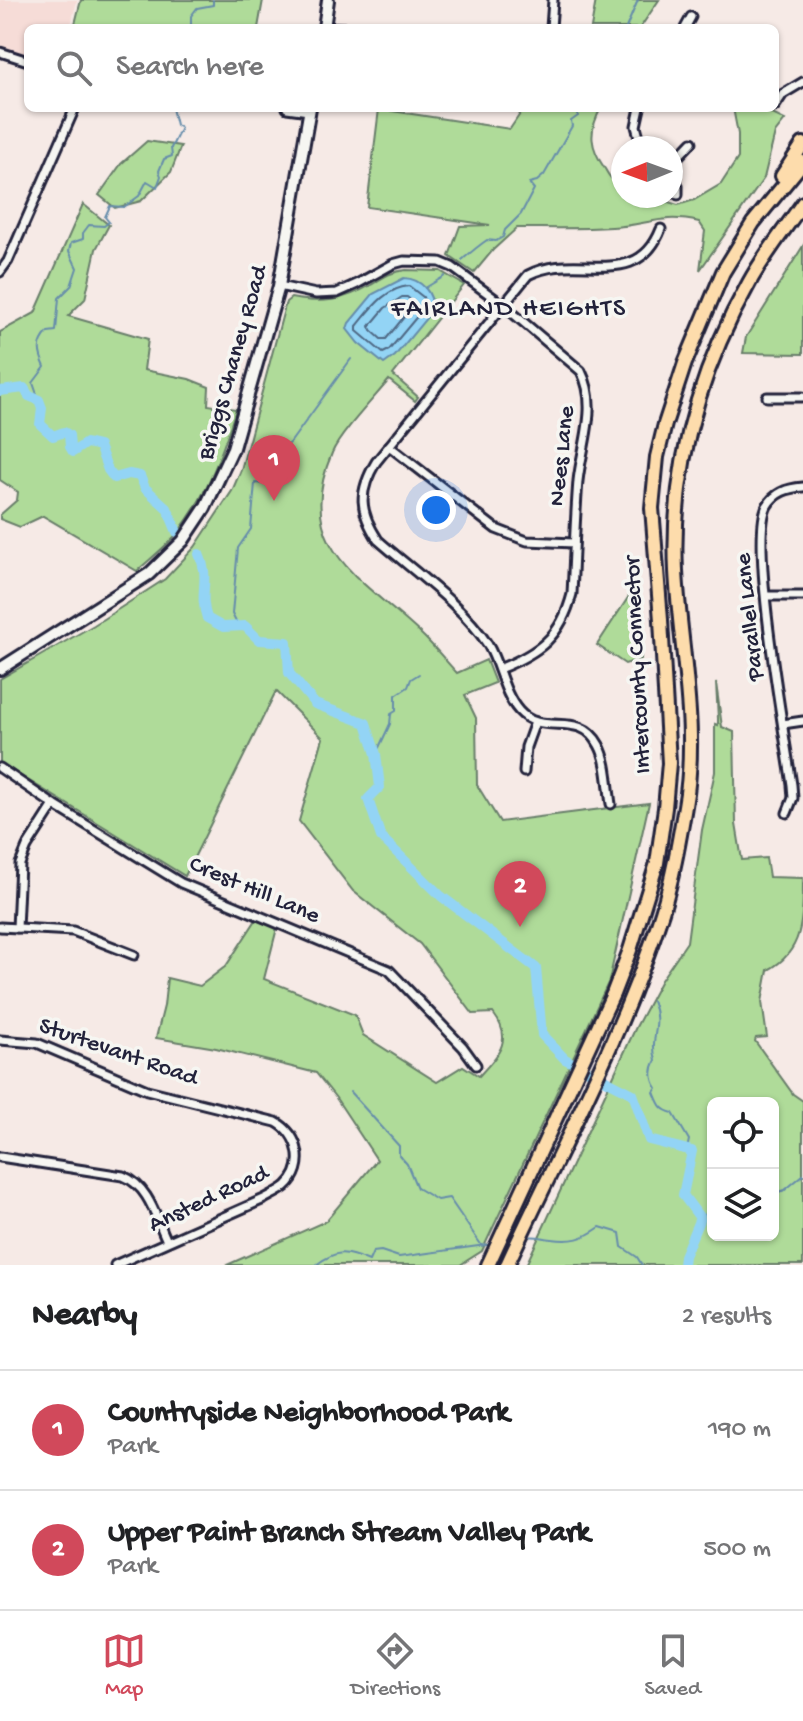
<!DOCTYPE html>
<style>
:root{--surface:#fff;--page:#f6f6f6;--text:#202124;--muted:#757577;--line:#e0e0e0;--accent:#d1495b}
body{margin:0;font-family:"Gochi Hand",sans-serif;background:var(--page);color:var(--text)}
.controls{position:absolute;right:24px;bottom:24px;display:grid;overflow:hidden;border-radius:12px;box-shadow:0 2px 6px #0004}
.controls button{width:72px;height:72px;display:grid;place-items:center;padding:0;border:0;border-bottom:2px solid var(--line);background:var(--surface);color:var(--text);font:40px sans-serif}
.compass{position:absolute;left:611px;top:136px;width:72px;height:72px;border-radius:50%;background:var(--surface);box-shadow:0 2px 6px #0004;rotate:269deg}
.you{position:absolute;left:436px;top:510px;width:28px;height:28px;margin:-20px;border:6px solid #fff;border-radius:50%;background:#1a73e8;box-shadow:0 0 0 12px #1a73e833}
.badge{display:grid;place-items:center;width:52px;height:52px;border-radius:50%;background:var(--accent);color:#fff;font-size:26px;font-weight:700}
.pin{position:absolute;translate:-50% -66px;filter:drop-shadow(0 2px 4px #0008)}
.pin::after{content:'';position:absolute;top:42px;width:28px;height:24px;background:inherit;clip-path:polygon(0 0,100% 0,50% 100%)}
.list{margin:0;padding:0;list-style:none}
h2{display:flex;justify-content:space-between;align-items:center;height:104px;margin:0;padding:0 32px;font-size:34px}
h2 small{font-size:26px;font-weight:400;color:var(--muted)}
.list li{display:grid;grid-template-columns:52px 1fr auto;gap:24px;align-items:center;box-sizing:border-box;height:120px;padding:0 32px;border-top:2px solid var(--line)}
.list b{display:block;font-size:30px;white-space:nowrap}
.list p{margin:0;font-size:26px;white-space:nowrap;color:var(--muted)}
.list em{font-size:26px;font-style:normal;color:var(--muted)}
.icon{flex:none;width:44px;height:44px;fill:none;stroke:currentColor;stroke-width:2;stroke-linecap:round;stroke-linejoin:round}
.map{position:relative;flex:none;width:803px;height:1265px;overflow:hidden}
.search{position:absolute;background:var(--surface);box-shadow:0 2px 6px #0004;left:24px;right:24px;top:24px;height:88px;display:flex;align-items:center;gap:20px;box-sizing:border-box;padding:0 28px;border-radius:12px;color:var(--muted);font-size:30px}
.sheet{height:344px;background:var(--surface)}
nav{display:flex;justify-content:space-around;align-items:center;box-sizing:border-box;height:112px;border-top:2px solid var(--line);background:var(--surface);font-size:22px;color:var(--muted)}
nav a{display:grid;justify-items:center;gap:4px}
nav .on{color:var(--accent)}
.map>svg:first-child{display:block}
.built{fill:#f6dcd7}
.green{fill:#afdb99;stroke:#687e6a;stroke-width:2;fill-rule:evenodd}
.water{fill:#93d4f5;stroke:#668dab;stroke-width:2}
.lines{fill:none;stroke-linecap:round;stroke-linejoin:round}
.shore{stroke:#4f6985;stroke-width:2}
.stream{stroke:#668dab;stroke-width:2}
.river{stroke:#93d4f5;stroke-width:10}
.minor-casing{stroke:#22223b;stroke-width:13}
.secondary-casing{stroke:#22223b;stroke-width:16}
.motorway-casing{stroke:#22223b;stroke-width:18}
.minor{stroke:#f6f6f2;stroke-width:7}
.secondary{stroke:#f6f6f2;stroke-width:10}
.motorway{stroke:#fddcac;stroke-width:12}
.labels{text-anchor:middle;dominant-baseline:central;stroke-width:7;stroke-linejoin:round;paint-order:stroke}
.street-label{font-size:24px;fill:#22223b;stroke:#f6f6f2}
.neighbourhood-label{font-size:26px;letter-spacing:2px;fill:#22223b;stroke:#f6f6f2}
</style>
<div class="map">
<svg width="803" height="1265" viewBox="0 0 803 1265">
<rect width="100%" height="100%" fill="#f6eae6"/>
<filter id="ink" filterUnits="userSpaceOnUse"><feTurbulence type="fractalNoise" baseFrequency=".0125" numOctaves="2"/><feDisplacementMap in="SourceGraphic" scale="16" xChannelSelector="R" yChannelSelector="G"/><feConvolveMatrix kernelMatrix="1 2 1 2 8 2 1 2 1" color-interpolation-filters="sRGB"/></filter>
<g filter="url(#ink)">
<path class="built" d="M0,0H77L70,28H28V55L0,46Z"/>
<g class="green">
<path d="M81,0H263L258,28H74Z"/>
<path d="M596,0H659L640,28H591Z"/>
<path d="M533,108L554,111L562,108H601C588,132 590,147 605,169C610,178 613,182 623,187V196H649L678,205L694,200L721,184L738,158V134L733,108H760L785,120L775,133L764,178L700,270L705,231L699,222C660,213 647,226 612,227C580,229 548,228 517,228L493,250L474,273L449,256L460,226L490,225L367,207L379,109L510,129L522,111Z"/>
<path d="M147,141L181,146L171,172L141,201L115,208L99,195L121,164Z"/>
<path d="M83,204L109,225L96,249L85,299L68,316L148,339L144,370L189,379L209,387L208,405L236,409C222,454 205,501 174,537C163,549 149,560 137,571L43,516L20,527L0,519V515L17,500L18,492L0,480V332L35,313Z"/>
<path d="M803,246V354L743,353L746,337Z"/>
<path d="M406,270L440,271L464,285L393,375L418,397L415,401L389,380C375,397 339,435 332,453C292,547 362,578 420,633C433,645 445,660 457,673L486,660L495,683L465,695L476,718L477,785L500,822L649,803L609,981L482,1251L460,1265H227L326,1221L377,1160L336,1098L316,1073L216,1048L156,1038L164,1006L167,978L200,986L226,966L256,920L277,928L264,979L355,1015L363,1035L437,1082L463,1066L479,1076C499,1054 514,1040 493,1013L473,1014L420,944L353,891L299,821L323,738L276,691L185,876L0,763V679L94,625L165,579L195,547L232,491L241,470L286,302L291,298C322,304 343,301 371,285C382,278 392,271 406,270Z"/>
<path d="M635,587L641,627V659L625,664L597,645Z"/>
<path d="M716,683L722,727L734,732L736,824L742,860L766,858L769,877L803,878C803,920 803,952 768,970L762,1002L767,1037L756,1038L755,1041L793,1094L803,1101V1265H526L636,1027L661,980L687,942L702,830L715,772V724L718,725V719ZM713,1103H773V1235H713Z"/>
</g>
<path class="water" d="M404,278C422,279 433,293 433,310L395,356L384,364L358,343L347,329L349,323L373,294Z"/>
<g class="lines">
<g class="shore">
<path d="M409,286L423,297L425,307L389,350L383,353L357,331V326C371,309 385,288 409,286Z"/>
<path d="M402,297H407L413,302V306L386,339H381L371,330L370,326L385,308Z"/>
</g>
<g class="stream">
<path d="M191,28V16L197,8L213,5V0"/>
<path d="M626,28L638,0"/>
<path d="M462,260C470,253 478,246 487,240L496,241L503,237L505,230L521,214L534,189L529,183L537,181L544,175L572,126L571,121L578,116V108"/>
<path d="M425,288L445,276"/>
<path d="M39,400L33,383L45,367C38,352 37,344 48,332L56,331L59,298L71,286L77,268L69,251L71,243L83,239V233L89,225L104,226L109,222L105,217L110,206L124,207L139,196L147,181L157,187L161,176L159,171L164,159L172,156L171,148L181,128L176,125L172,108"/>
<path d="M238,626L232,614L238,548L251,529L255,483L264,484L281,450L290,443L351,359"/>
<path d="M376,754L390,724L391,714L396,711V695L408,687L411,679L419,674"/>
<path d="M652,1001C663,1026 649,1037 656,1060C651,1069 651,1079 657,1088L654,1092C659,1104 660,1110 673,1113L689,1140L687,1149"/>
<path d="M350,1092L399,1146V1155L407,1164L417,1188L437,1200L449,1198L482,1246"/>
<path d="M773,1194L785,1190L803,1175"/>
<path d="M700,1218L713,1208"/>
<path d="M526,1237C537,1235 541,1238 552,1239C572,1242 583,1239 600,1227L620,1233L622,1247L637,1257L642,1265"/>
<path d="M316,1265C337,1249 345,1251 369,1261L373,1252L381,1251L399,1257L493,1244"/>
</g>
<g class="river">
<path d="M0,391L24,388L29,396L39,400L42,408L40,424L53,436L64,432L69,435L70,447L73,452L86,443L99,446L108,470L114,478L129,474L140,476L145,488L167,508L177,532"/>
<path d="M199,554C211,579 198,592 207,618L223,627L245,626L259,640L287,642L289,673L315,704L366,723L376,754L380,787L368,799L381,837L441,896L536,968L542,1035L565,1059L633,1094L649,1140L692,1151L683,1195L700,1218L684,1256L683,1265"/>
</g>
<g class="minor-casing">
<g id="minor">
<path d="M324,27L344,28"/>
<path d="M551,28L553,0"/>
<path d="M685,28L691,17"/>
<path d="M0,52L28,61"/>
<path d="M775,106L783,94L803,82"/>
<path d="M287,108L309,111"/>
<path d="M640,108L636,126L642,148"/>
<path d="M671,164L692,142"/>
<path d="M671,169L678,186V195"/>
<path d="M0,272L8,261L75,108"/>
<path d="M279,286L316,294L337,293L357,284L393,264L404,261L440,262L452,267L502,304L581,371C599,406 582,444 578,481C575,518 574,556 572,594C561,637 539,653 499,669"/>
<path d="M767,397H803"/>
<path d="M389,446L496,529L527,541L574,543"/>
<path d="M766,596H803"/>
<path d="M783,724L803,721"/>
<path d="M0,768L54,805L181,883L389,970L463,1047L476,1065"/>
<path d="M524,772L526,747L535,722"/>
<path d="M611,804C608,786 608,761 599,745C579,708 543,738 519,711C503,693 500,665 488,645C461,603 414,572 378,540C359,511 358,492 376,462L528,275C576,249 636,293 661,229"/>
<path d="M787,813L793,798L792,785C785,737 749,540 767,506C775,492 788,488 803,487"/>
<path d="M0,927L73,931L134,955"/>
<path d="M17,928L20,864L27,847L54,805"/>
<path d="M0,1040L37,1043L147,1090L276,1122C299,1134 307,1167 286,1186C280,1191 271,1195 264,1199L115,1265"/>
<path d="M0,1157L123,1176C149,1186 156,1218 167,1241"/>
</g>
</g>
<g class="secondary-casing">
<g id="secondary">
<path d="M324,28L328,0"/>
<path d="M0,669L149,574L183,541L205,508L233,448L279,286L310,108"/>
</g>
</g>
<g class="motorway-casing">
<g id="motorway">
<path d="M782,176L803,144"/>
<path d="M488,1265L613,994L630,950L657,863L665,808L669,763L661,620L652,508L657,457L665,424L685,363L723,272L753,223L803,162"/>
<path d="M507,1265C560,1150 624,1032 662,912C673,877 679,841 685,806C699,728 680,649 676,571C671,468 699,372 749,283C764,255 785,229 803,203"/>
</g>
</g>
<use href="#minor" class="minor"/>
<use href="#secondary" class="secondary"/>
<use href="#motorway" class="motorway"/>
</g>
</g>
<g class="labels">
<g class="street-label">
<text transform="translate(234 363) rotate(-74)">Briggs Chaney Road</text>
<text transform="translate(563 456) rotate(-84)">Nees Lane</text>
<text transform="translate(751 617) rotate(-96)">Parallel Lane</text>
<text transform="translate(639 665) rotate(-93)">Intercounty Connector</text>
<text transform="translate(254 891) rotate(23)">Crest Hill Lane</text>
<text transform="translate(118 1053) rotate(19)">Sturtevant Road</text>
<text transform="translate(209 1200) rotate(-25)">Ansted Road</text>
</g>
<g class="neighbourhood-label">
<text x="509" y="310">FAIRLAND HEIGHTS</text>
</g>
</g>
</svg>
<div class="controls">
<button><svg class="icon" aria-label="locate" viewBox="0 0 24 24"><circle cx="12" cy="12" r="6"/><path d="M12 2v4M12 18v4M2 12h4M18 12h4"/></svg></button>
<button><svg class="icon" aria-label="layers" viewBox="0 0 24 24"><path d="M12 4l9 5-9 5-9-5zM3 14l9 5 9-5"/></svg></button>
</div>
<svg class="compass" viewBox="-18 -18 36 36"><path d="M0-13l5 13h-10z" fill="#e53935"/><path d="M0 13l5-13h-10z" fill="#757577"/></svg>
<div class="you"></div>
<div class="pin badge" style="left:274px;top:501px">1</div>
<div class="pin badge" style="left:520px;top:927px">2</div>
<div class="search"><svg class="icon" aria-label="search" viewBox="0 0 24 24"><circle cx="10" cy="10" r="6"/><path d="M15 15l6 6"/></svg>Search here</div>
</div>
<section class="sheet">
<h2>Nearby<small>2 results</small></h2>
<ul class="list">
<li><span class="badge">1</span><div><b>Countryside Neighborhood Park</b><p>Park</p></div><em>190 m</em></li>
<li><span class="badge">2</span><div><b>Upper Paint Branch Stream Valley Park</b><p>Park</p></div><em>500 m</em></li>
</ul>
</section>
<nav>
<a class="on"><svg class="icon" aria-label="map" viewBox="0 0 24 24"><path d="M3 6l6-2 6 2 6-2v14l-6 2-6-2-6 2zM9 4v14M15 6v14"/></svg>Map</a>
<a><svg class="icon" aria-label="directions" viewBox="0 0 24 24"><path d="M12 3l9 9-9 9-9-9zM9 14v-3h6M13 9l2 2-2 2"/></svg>Directions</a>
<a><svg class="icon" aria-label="saved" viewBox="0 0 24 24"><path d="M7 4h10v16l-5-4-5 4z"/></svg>Saved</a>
</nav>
